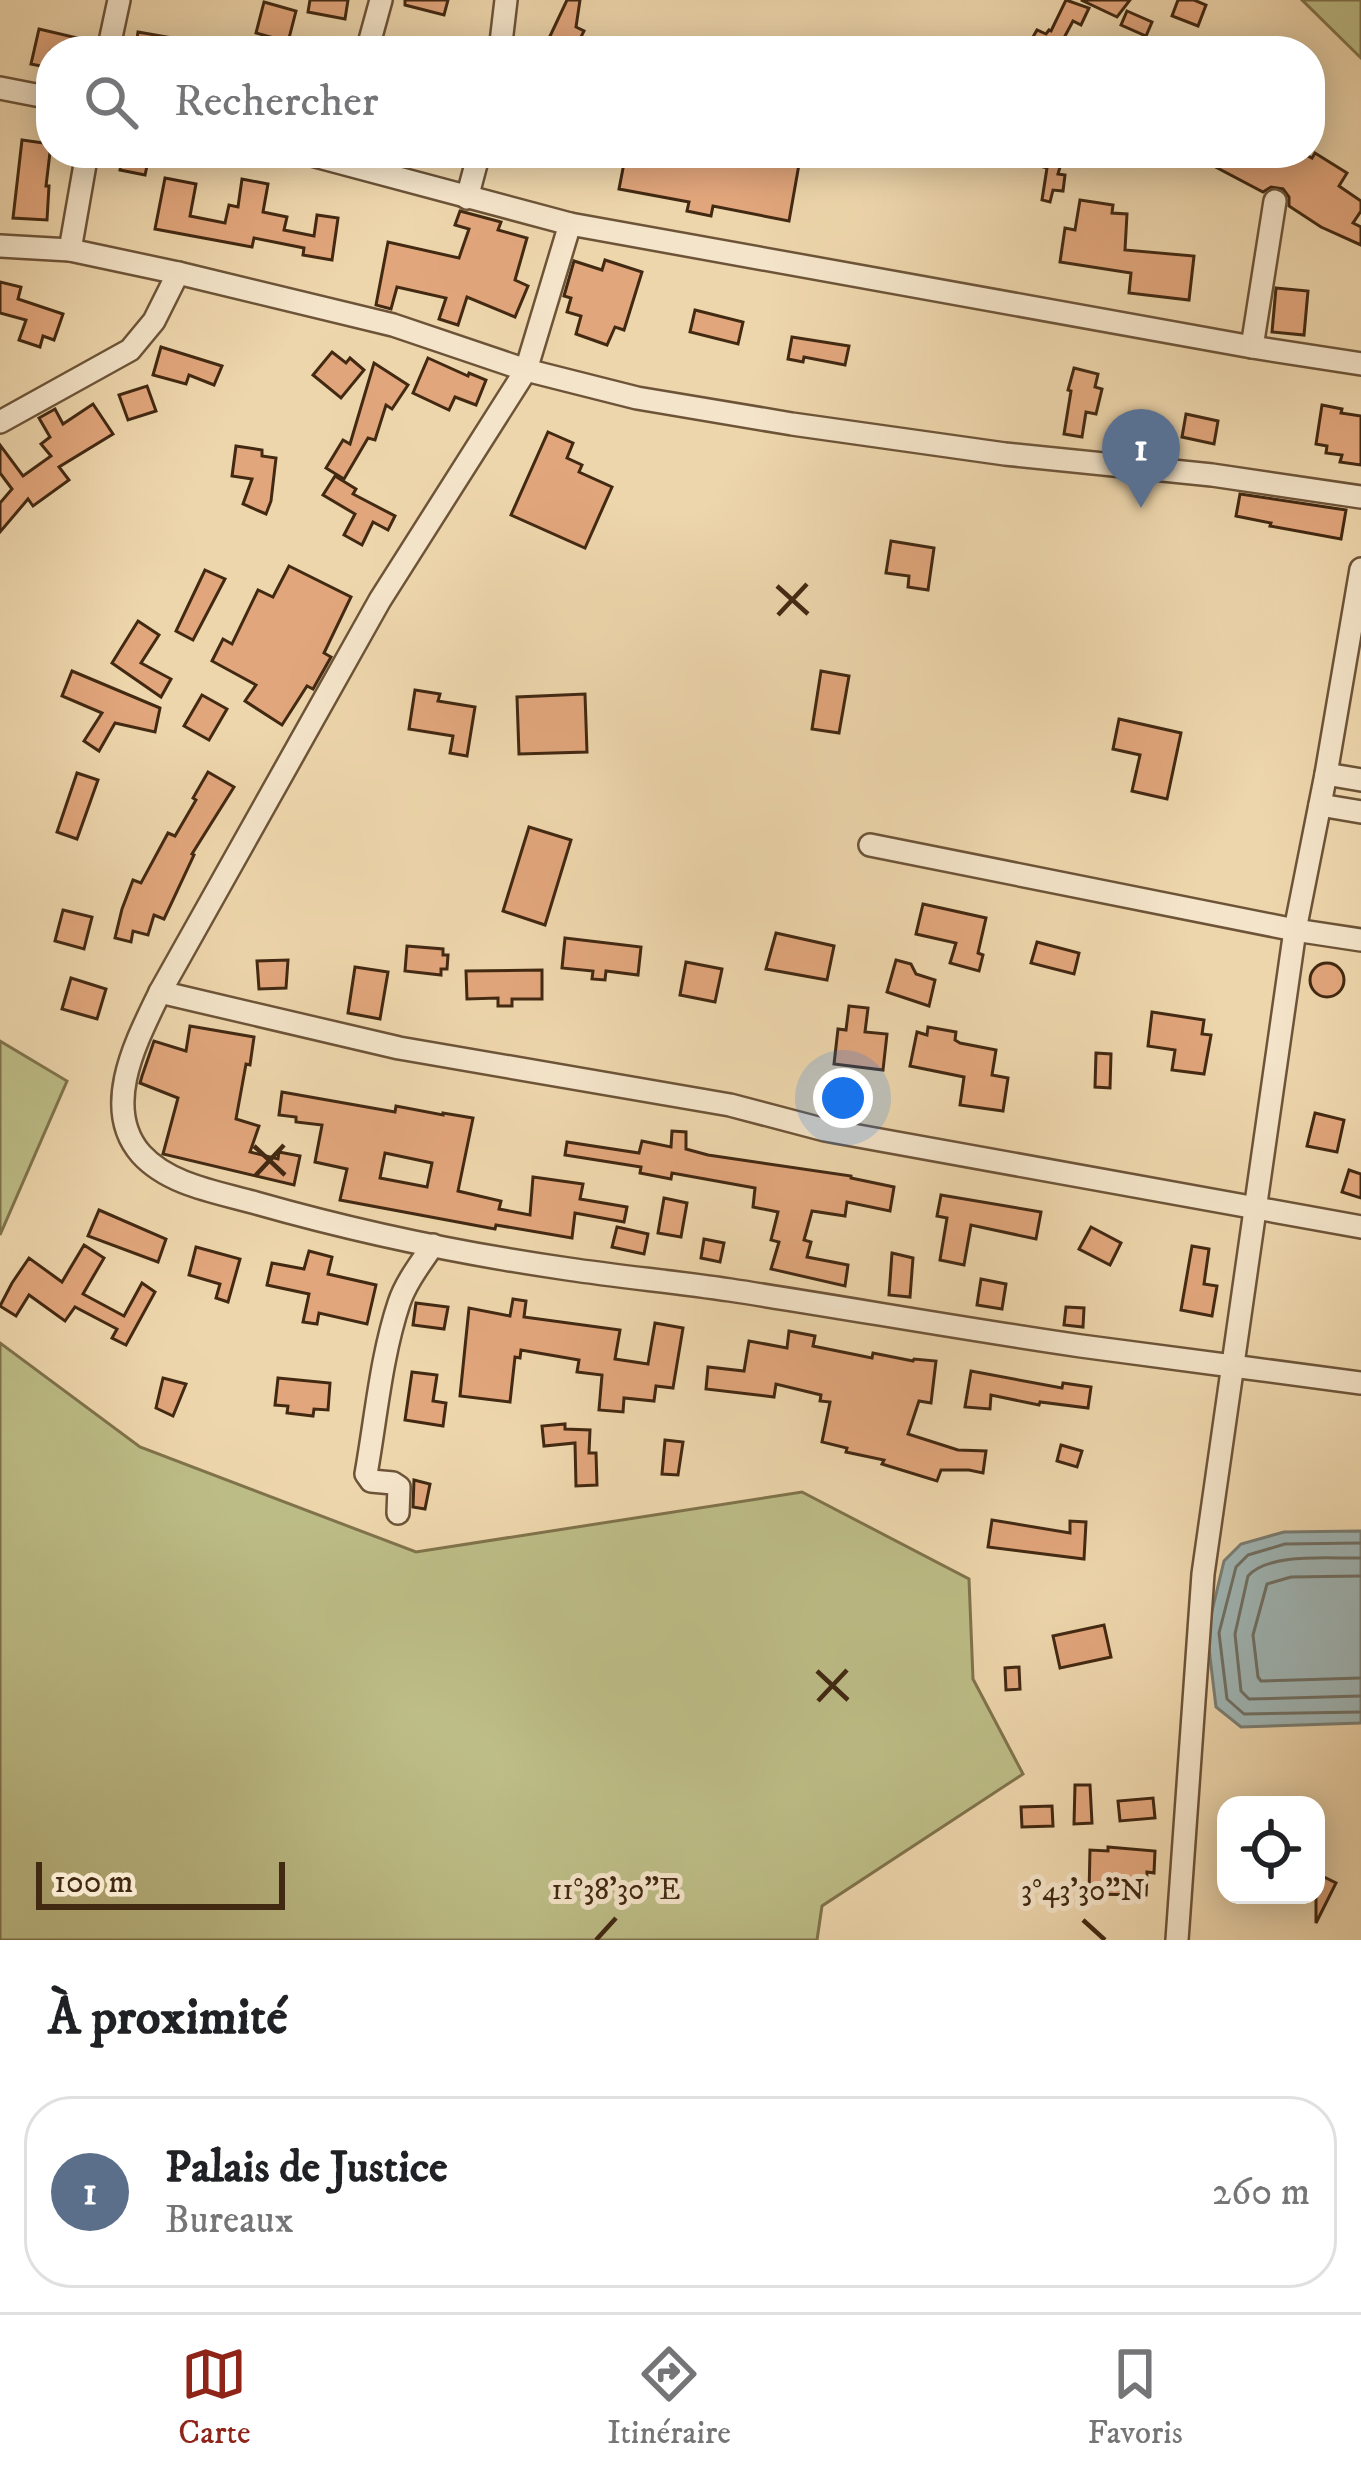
<!DOCTYPE html>
<html lang="fr">
<meta charset="utf-8">
<style>
:root{--surface:#fff;--page:#f6f6f6;--text:#202124;--muted:#757577;--line:#e0e0e0;--accent:#8f2418}
body{margin:0;font-family:"IM FELL DW Pica",serif;background:var(--page);color:var(--text)}
.controls{position:absolute;right:36px;bottom:36px;display:grid;overflow:hidden;border-radius:24px;box-shadow:0 6px 30px #0003}
.controls button{width:108px;height:108px;display:grid;place-items:center;padding:0;border:0;border-bottom:3px solid var(--line);background:var(--surface);color:var(--text);font:60px sans-serif}
.scale{position:absolute;left:36px;bottom:30px;width:249px;box-sizing:border-box;padding-left:12px;border:6px solid #422912;border-top:0;font-size:33px;line-height:42px;white-space:nowrap;color:#422912;-webkit-text-stroke:9px #f4e4c9;paint-order:stroke}
.you{position:absolute;left:843px;top:1098px;width:42px;height:42px;margin:-30px;border:9px solid #fff;border-radius:50%;background:#1a73e8;box-shadow:0 0 0 18px #1a73e833}
.badge{display:grid;place-items:center;width:78px;height:78px;border-radius:50%;background:var(--accent);color:#fff;font-size:39px;font-weight:700}
.pin{position:absolute;translate:-50% -99px;filter:drop-shadow(0 3px 6px #0008)}
.pin::after{content:'';position:absolute;top:63px;width:42px;height:36px;background:inherit;clip-path:polygon(0 0,100% 0,50% 100%)}
.list{margin:0;padding:0;list-style:none}
h2{display:flex;justify-content:space-between;align-items:center;height:156px;margin:0;padding:0 48px;font-size:51px}
h2 small{font-size:39px;font-weight:400;color:var(--muted)}
.list li{display:grid;grid-template-columns:78px 1fr auto;gap:36px;align-items:center;box-sizing:border-box;height:192px;margin:0 24px 24px;padding:0 24px;border:3px solid var(--line);border-radius:48px}
.list b{display:block;font-size:45px;white-space:nowrap}
.list p{margin:0;font-size:39px;white-space:nowrap;color:var(--muted)}
.list em{font-size:39px;font-style:normal;color:var(--muted)}
.icon{flex:none;width:66px;height:66px;fill:none;stroke:currentColor;stroke-width:2;stroke-linecap:round;stroke-linejoin:round}
.map{position:relative;flex:none;width:1361px;height:1940px;overflow:hidden}
.search{position:absolute;background:var(--surface);box-shadow:0 6px 30px #0003;left:36px;right:36px;top:36px;height:132px;display:flex;align-items:center;gap:30px;box-sizing:border-box;padding:0 42px;border-radius:48px;color:var(--muted);font-size:45px}
.sheet{height:372px;background:var(--surface)}
nav{display:flex;justify-content:space-around;align-items:center;box-sizing:border-box;height:168px;border-top:3px solid var(--line);background:var(--surface);font-size:33px;color:var(--muted)}
nav a{display:grid;justify-items:center;gap:6px}
nav .on{color:var(--accent)}
.map>svg:first-child{display:block}
.green{fill:#bdbd87;stroke:#80734c;stroke-width:3}
.water{fill:#9fb6b6;stroke:#7a7e74;stroke-width:3}
.lines{fill:none;stroke-linecap:round;stroke-linejoin:round}
.shore{stroke:#707064;stroke-width:3}
.building{fill:#e2a67c;stroke:#422912;stroke-width:3;fill-rule:evenodd}
.minor-casing{stroke:#6d5438;stroke-width:26}
.minor{stroke:#f4e4c9;stroke-width:21}
.ticks{fill:none;stroke:#422912;stroke-width:4.5}
.ticks-label{font-size:30px;text-anchor:middle;fill:#422912;stroke:#f4e4c9;stroke-width:10;stroke-linejoin:round;paint-order:stroke}
</style>
<div class="map">
<svg width="1361" height="1940" viewBox="0 0 1361 1940">
<rect width="100%" height="100%" fill="#eed6ac"/>
<filter id="stains"><feTurbulence type="fractalNoise" baseFrequency=".00167" numOctaves="4"/><feColorMatrix values="0 0 0 0 .2 0 0 0 0 .09 0 0 0 0 .02 0 0 0 .5 -.17"/></filter>
<radialGradient id="worn" r=".72"><stop offset=".6" stop-color="#630" stop-opacity="0"/><stop offset="1" stop-color="#630" stop-opacity=".3"/></radialGradient>
<g class="green">
<path d="M1302,0H1361V58Z"/>
<path d="M0,1041L67,1081L0,1235Z"/>
<path d="M0,1343L140,1447L416,1552L802,1492L969,1579L973,1679L1023,1774L822,1906L817,1940H0Z"/>
</g>
<path class="water" d="M1361,1531V1723L1241,1727L1216,1707L1207,1632L1224,1561L1241,1544L1284,1532Z"/>
<g class="lines">
<g class="shore">
<path d="M1361,1543L1285,1544L1248,1555L1236,1567L1219,1633L1227,1699L1244,1714L1361,1712"/>
<path d="M1361,1558C1330,1559 1270,1552 1248,1576L1235,1634L1241,1691L1249,1699L1361,1696"/>
<path d="M1361,1576L1291,1577L1267,1584L1253,1635L1258,1677L1261,1681L1361,1678"/>
</g>
</g>
<g class="building">
<path d="M310,0H348L345,19L308,12Z"/>
<path d="M405,0H448L444,15L405,5Z"/>
<path d="M567,0H580L576,27L584,31L574,51H543Z"/>
<path d="M1066,0L1089,8L1081,25L1073,21L1057,51H1025L1037,30L1046,34L1049,30L1051,31Z"/>
<path d="M1081,0H1130L1117,17Z"/>
<path d="M1178,0H1194L1206,5L1198,26L1172,16Z"/>
<path d="M264,2L296,11L288,42L256,33Z"/>
<path d="M1127,11L1152,22L1146,36L1121,25Z"/>
<path d="M39,29L82,39L79,51H51V68L31,64Z"/>
<path d="M138,32L178,39L176,51H135Z"/>
<path d="M22,140L51,144L46,186H49L47,220L13,218Z"/>
<path d="M123,153L149,157L145,175L120,170Z"/>
<path d="M626,153H801L789,221L713,206L711,216L687,211L689,202L619,189Z"/>
<path d="M1008,153H1064L1058,174L1065,175L1063,191L1053,190L1050,202L1042,200L1047,168L1008,157Z"/>
<path d="M1189,153H1302L1312,158L1315,153L1347,173L1339,186L1361,201V211L1353,223L1361,227V245L1321,227L1289,206V197L1283,189L1271,187L1263,192Z"/>
<path d="M165,178L196,184L190,216L225,223L229,205L238,207L242,179L268,184L263,212L287,217L284,230L314,236L317,215L338,218L332,260L303,255L304,248L254,238L252,247L155,229Z"/>
<path d="M1080,200L1113,205L1112,213L1127,214L1125,250L1194,256L1189,300L1129,293L1131,273L1060,262L1065,228L1075,230Z"/>
<path d="M460,211L501,222L498,230L527,238L515,280L528,286L515,317L467,297L458,325L439,319L446,298L397,287L391,309L376,305L388,242L459,258L469,229L455,225Z"/>
<path d="M605,260L642,272L624,330L615,327L607,345L576,334L581,316L567,312L571,298L564,296L574,261L602,270Z"/>
<path d="M0,282L21,287L18,299L63,314L54,340L43,336L40,347L19,340L26,320L0,313Z"/>
<path d="M1276,288L1308,291L1304,335L1272,332Z"/>
<path d="M695,310L743,322L738,344L690,332Z"/>
<path d="M792,337L849,346L845,365L804,357L803,362L788,359Z"/>
<path d="M161,347L222,366L214,385L189,375L186,384L153,375Z"/>
<path d="M332,352L346,363L350,358L364,370L341,398L313,375Z"/>
<path d="M428,358L468,376L469,373L486,380L476,405L455,397L449,410L413,393Z"/>
<path d="M374,363L408,385L392,409L386,405L375,440L368,438L344,479L326,468L343,440L350,444Z"/>
<path d="M1074,368L1098,374L1095,387L1102,389L1096,414L1086,412L1082,437L1064,434L1071,391L1068,390Z"/>
<path d="M147,386L156,411L128,420L119,395Z"/>
<path d="M93,404L113,434L59,467L69,480L33,506L28,499L0,532V503L12,489L0,473V445L23,476L51,456L41,444L50,437L39,418L55,409L63,424Z"/>
<path d="M1322,405L1342,409L1341,413L1361,416V465L1340,462L1342,455L1326,453L1327,446L1316,444Z"/>
<path d="M1186,414L1218,421L1214,444L1182,437Z"/>
<path d="M548,432L573,443L567,458L582,465L579,472L612,487L585,548L511,515Z"/>
<path d="M236,446L262,450V456L276,458L271,501L266,514L243,504L252,479L232,476Z"/>
<path d="M335,476L356,489L353,494L395,516L388,530L373,522L362,545L344,535L355,514L323,495Z"/>
<path d="M1240,494L1346,510L1341,539L1270,526L1271,523L1236,516Z"/>
<path d="M891,541L934,548L928,590L908,587L909,576L886,573Z"/>
<path d="M289,566L351,597L324,653L331,657L313,689L307,686L282,725L245,701L256,685L212,661L223,639L232,644L258,590L273,597Z"/>
<path d="M205,570L225,579L193,640L176,631Z"/>
<path d="M138,621L159,635L141,663L171,679L161,697L112,663Z"/>
<path d="M72,671L160,708L155,732L115,723L99,751L84,741L102,713L62,696Z"/>
<path d="M821,671L849,676L839,733L812,729Z"/>
<path d="M415,690L440,694L438,701L475,707L467,756L450,753L453,736L409,729Z"/>
<path d="M585,694L587,752L519,754L517,697Z"/>
<path d="M202,695L227,709L209,740L184,726Z"/>
<path d="M1119,719L1181,733L1167,799L1132,791L1140,755L1113,749Z"/>
<path d="M208,772L234,787L192,854L194,855L164,919L154,915L148,935L133,931L131,942L115,938L122,909L133,880L141,883L168,833L175,836L196,800L193,798Z"/>
<path d="M77,773L98,780L77,839L57,832Z"/>
<path d="M529,827L571,840L545,925L503,911Z"/>
<path d="M923,904L986,918L978,953L983,955L979,971L950,963L956,943L916,934Z"/>
<path d="M63,910L92,917L84,949L55,941Z"/>
<path d="M776,933L834,946L827,980L766,969Z"/>
<path d="M565,938L641,947L638,975L606,971L605,980L592,979L593,971L562,968Z"/>
<path d="M1037,942L1079,953L1074,974L1031,963Z"/>
<path d="M407,946L443,949V955H448L447,969H441V975L405,971Z"/>
<path d="M288,960L286,988L259,989L257,961Z"/>
<path d="M896,960L911,964L916,974L935,980L929,1006L887,992Z"/>
<path d="M686,962L722,969L715,1002L680,995Z"/>
<circle cx="1327" cy="980" r="17"/>
<path d="M355,967L388,972L380,1019L348,1013Z"/>
<path d="M542,970V999H512V1006H498V998L467,999L466,971Z"/>
<path d="M71,978L106,989L97,1019L62,1009Z"/>
<path d="M849,1006L868,1008L865,1032L887,1034L883,1070L834,1064L838,1029L846,1030Z"/>
<path d="M1152,1012L1204,1020L1202,1034L1211,1035L1204,1074L1172,1070L1175,1050L1148,1046Z"/>
<path d="M190,1026L254,1037L250,1065L246,1064L236,1119L259,1126L250,1152L278,1159L279,1152L300,1156L294,1185L163,1154L178,1098L140,1083L142,1076L154,1041L186,1051Z"/>
<path d="M928,1027L956,1032L955,1040L960,1043L996,1050L992,1075L1008,1078L1003,1111L960,1105L964,1077L910,1066L917,1032L927,1035Z"/>
<path d="M1096,1053L1111,1054L1110,1088L1095,1087Z"/>
<path d="M282,1092L395,1112L396,1106L443,1115V1113L473,1118L458,1191L501,1201L499,1209L530,1215L533,1177L583,1184L580,1199L627,1207L624,1222L575,1213L572,1238L496,1225L495,1229L340,1200L347,1169L315,1162L322,1125L296,1122V1117L279,1115ZM385,1153L432,1163L427,1187L380,1178Z"/>
<path d="M1315,1113L1344,1120L1337,1152L1307,1146Z"/>
<path d="M672,1131L686,1132V1149L708,1155L851,1176V1178L894,1187L890,1211L847,1202L845,1216L812,1211L804,1240L811,1242L807,1257L848,1265L845,1286L771,1269L779,1242L771,1240L778,1212L753,1207L755,1188L672,1173L671,1179L640,1173L641,1167L565,1155L567,1142L639,1153L642,1141L671,1147Z"/>
<path d="M1349,1170L1361,1174V1198L1342,1192Z"/>
<path d="M941,1195L1041,1212L1036,1239L971,1225L964,1265L940,1260L947,1218L937,1216Z"/>
<path d="M664,1198L687,1203L681,1237L658,1233Z"/>
<path d="M99,1210L166,1239L158,1262L88,1236Z"/>
<path d="M617,1227L648,1234L644,1254L612,1247Z"/>
<path d="M1091,1227L1121,1243L1110,1265L1079,1249Z"/>
<path d="M704,1239L724,1243L720,1262L701,1258Z"/>
<path d="M84,1245L104,1258L83,1294L124,1316L142,1283L155,1292L126,1345L112,1338L117,1329L75,1307L65,1321L29,1295L16,1316L0,1306L12,1283L29,1258L62,1282Z"/>
<path d="M1192,1246L1209,1249L1204,1284L1217,1286L1212,1316L1181,1310Z"/>
<path d="M196,1247L240,1259L228,1302L216,1298L220,1284L189,1275Z"/>
<path d="M309,1251L332,1257L328,1274L376,1285L367,1324L319,1313L317,1324L303,1322L309,1294L267,1285L272,1263L304,1269Z"/>
<path d="M892,1253L913,1258L910,1297L889,1295Z"/>
<path d="M981,1279L1006,1284L1002,1309L977,1305Z"/>
<path d="M513,1299L526,1301L524,1317L620,1330L615,1359L648,1364L655,1323L683,1328L673,1388L656,1386L654,1401L624,1398L623,1412L599,1410L602,1375L577,1372L579,1360L521,1350L520,1358L515,1357L510,1402L460,1396L469,1308L510,1316Z"/>
<path d="M416,1303L448,1307L444,1329L413,1325Z"/>
<path d="M1066,1307L1084,1308L1083,1327L1064,1325Z"/>
<path d="M789,1331L815,1336L813,1346L872,1358L873,1353L913,1361L914,1359L936,1361L931,1403L919,1401L908,1434L958,1450L986,1451L983,1473L969,1470H941L937,1481L882,1464L884,1460L846,1452L847,1448L822,1442L830,1402L820,1401L821,1395L776,1384L774,1397L706,1389L708,1367L744,1371L749,1341L787,1348Z"/>
<path d="M971,1371L1062,1388L1063,1383L1091,1387L1088,1408L1040,1402L1039,1405L991,1395L990,1409L965,1407Z"/>
<path d="M412,1372L437,1375L433,1401L446,1403L443,1426L405,1420Z"/>
<path d="M163,1378L186,1384L173,1416L156,1408Z"/>
<path d="M278,1378L330,1383L328,1410L314,1409L313,1416L287,1413L288,1406L275,1405Z"/>
<path d="M565,1424V1429L590,1430L589,1453H596L597,1485L576,1486L575,1443L544,1446L542,1426Z"/>
<path d="M665,1440L683,1442L678,1475L662,1474Z"/>
<path d="M1061,1445L1082,1451L1077,1467L1057,1461Z"/>
<path d="M414,1480L430,1484L425,1509L413,1507Z"/>
<path d="M992,1520L1070,1533V1521L1086,1522L1084,1559L988,1547Z"/>
<path d="M1104,1625L1111,1657L1060,1668L1053,1636Z"/>
<path d="M1019,1667L1020,1689L1006,1690L1005,1668Z"/>
<path d="M1075,1785H1090L1092,1823L1074,1824Z"/>
<path d="M1153,1798L1155,1818L1120,1821L1118,1801Z"/>
<path d="M1052,1806L1053,1826L1022,1827L1021,1807Z"/>
<path d="M1108,1847L1155,1851L1154,1873L1147,1872L1146,1895L1089,1894L1090,1850L1108,1851Z"/>
<path d="M1316,1873L1336,1883L1316,1923Z"/>
</g>
<g class="lines">
<g class="minor-casing">
<g id="minor">
<path d="M108,51L119,0"/>
<path d="M367,51L381,0"/>
<path d="M500,51L506,0"/>
<path d="M0,88L51,98"/>
<path d="M304,153L570,224"/>
<path d="M467,198L479,153"/>
<path d="M0,246L70,250L178,273L393,325L526,370L637,398L792,424L1005,454L1212,475L1361,497"/>
<path d="M70,250L87,153"/>
<path d="M1252,347L1275,201"/>
<path d="M1361,364L1252,347L570,224L526,370L380,600L160,992C138,1038 100,1107 141,1154C169,1185 217,1192 256,1203C358,1232 463,1254 568,1269C622,1277 676,1282 730,1290C847,1308 964,1329 1081,1346C1174,1359 1268,1370 1361,1383"/>
<path d="M0,422L130,350L154,321L178,273"/>
<path d="M1326,774L1361,780"/>
<path d="M1320,805L1361,812"/>
<path d="M870,845L1295,930L1361,940"/>
<path d="M160,992L399,1048L730,1105L825,1130L1361,1227"/>
<path d="M398,1513L399,1487L393,1483L371,1481L366,1474C376,1418 381,1357 399,1303C406,1282 421,1263 433,1245"/>
<path d="M1177,1940L1203,1574L1295,930L1326,774L1361,569"/>
</g>
</g>
<use href="#minor" class="minor"/>
</g>
<path class="ticks" d="M777,586L808,614M778,615L807,584M254,1146L285,1175M255,1176L284,1145M817,1671L848,1700M818,1701L847,1670M1083,1920L1105,1940M596,1940L616,1918"/>
<g class="ticks-label">
<text x="616" y="1899">11°38'30"E</text>
<text x="1083" y="1900">3°43'30"N</text>
</g>
<rect width="100%" height="100%" filter="url(#stains)"/>
<rect width="100%" height="100%" fill="url(#worn)"/>
</svg>
<div class="controls">
<button><svg class="icon" aria-label="locate" viewBox="0 0 24 24"><circle cx="12" cy="12" r="6"/><path d="M12 2v4M12 18v4M2 12h4M18 12h4"/></svg></button>
</div>
<div class="scale">100 m</div>
<div class="you"></div>
<div class="pin badge" style="left:1141px;top:508px;background:#5c6f8a">1</div>
<div class="search"><svg class="icon" aria-label="search" viewBox="0 0 24 24"><circle cx="10" cy="10" r="6"/><path d="M15 15l6 6"/></svg>Rechercher</div>
</div>
<section class="sheet">
<h2>À proximité<small></small></h2>
<ul class="list">
<li><span class="badge" style="background:#5c6f8a">1</span><div><b>Palais de Justice</b><p>Bureaux</p></div><em>260 m</em></li>
</ul>
</section>
<nav>
<a class="on"><svg class="icon" aria-label="map" viewBox="0 0 24 24"><path d="M3 6l6-2 6 2 6-2v14l-6 2-6-2-6 2zM9 4v14M15 6v14"/></svg>Carte</a>
<a><svg class="icon" aria-label="directions" viewBox="0 0 24 24"><path d="M12 3l9 9-9 9-9-9zM9 14v-3h6M13 9l2 2-2 2"/></svg>Itinéraire</a>
<a><svg class="icon" aria-label="saved" viewBox="0 0 24 24"><path d="M7 4h10v16l-5-4-5 4z"/></svg>Favoris</a>
</nav>
